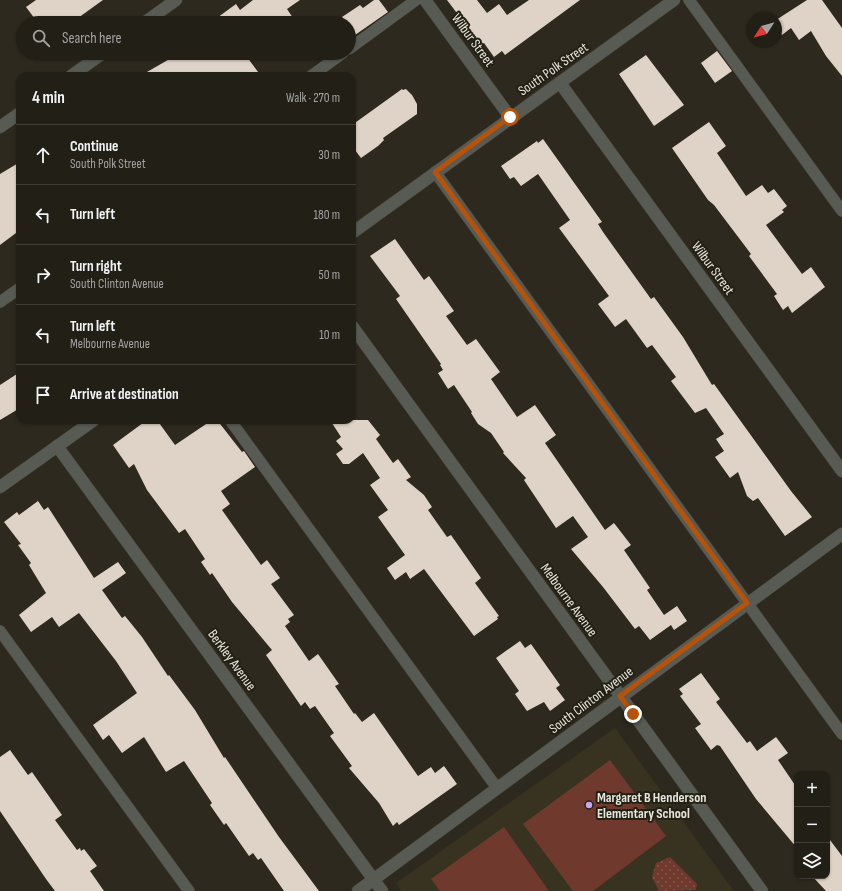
<!DOCTYPE html>
<meta charset="utf-8">
<style>
:root{--surface:#221f16;--page:#2e2c23;--text:#f1f3f6;--muted:#a2a2a1;--line:#3f3d35}
body{margin:0;font-family:"Sofia Sans Condensed",sans-serif;background:var(--page);color:var(--text)}
.controls{position:absolute;right:12px;bottom:12px;display:grid;overflow:hidden;border-radius:8px;box-shadow:0 1px 3px #0004}
.controls button{width:36px;height:36px;display:grid;place-items:center;padding:0;border:0;border-bottom:1px solid var(--line);background:var(--surface);color:var(--text);font:20px sans-serif}
.compass{position:absolute;left:746px;top:12px;width:36px;height:36px;border-radius:50%;background:var(--surface);box-shadow:0 1px 3px #0004;rotate:234deg}
.stop{position:absolute;width:12px;height:12px;margin:-9px;border:3px solid #b45309;border-radius:50%;background:#fff}
.stop.end{background:#b45309;border-color:#fff;box-shadow:0 1px 4px #0008}
.list{margin:0;padding:0;list-style:none}
h2{display:flex;justify-content:space-between;align-items:center;height:52px;margin:0;padding:0 16px;font-size:17px}
h2 small{font-size:13px;font-weight:400;color:var(--muted)}
.list li{display:grid;grid-template-columns:26px 1fr auto;gap:12px;align-items:center;box-sizing:border-box;height:60px;padding:0 16px;border-top:1px solid var(--line)}
.list b{display:block;font-size:15px;white-space:nowrap}
.list p{margin:0;font-size:13px;white-space:nowrap;color:var(--muted)}
.list em{font-size:13px;font-style:normal;color:var(--muted)}
.icon{flex:none;width:22px;height:22px;fill:none;stroke:currentColor;stroke-width:2;stroke-linecap:round;stroke-linejoin:round}
.map{position:relative;flex:none;width:842px;height:891px;overflow:hidden}
.search{position:absolute;background:var(--surface);box-shadow:0 1px 3px #0004;left:16px;top:16px;width:340px;height:44px;display:flex;align-items:center;gap:10px;box-sizing:border-box;padding:0 14px;border-radius:22px;color:var(--muted);font-size:15px}
.panel{position:absolute;background:var(--surface);box-shadow:0 1px 3px #0004;left:16px;top:72px;width:340px;height:352px;border-radius:12px}
.map>svg:first-child{display:block}
.built{fill:#383220}
.grass{fill:#70392e}
.park{fill:url(#park-dots)}
.building{fill:#dfd2c7}
.lines{fill:none;stroke-linecap:round;stroke-linejoin:round}
.lane-casing{stroke:#4b473d;stroke-width:12}
.street-casing{stroke:#4b473d;stroke-width:13}
.lane{stroke:#585a54;stroke-width:11}
.street{stroke:#585a54;stroke-width:12}
.route{stroke:#b45309;stroke-width:5}
.poi-dot{fill:#c5a7f1;stroke:#232014;stroke-width:1.5}
.labels{text-anchor:middle;dominant-baseline:central;stroke-width:4;stroke-linejoin:round;paint-order:stroke}
.street-label{font-size:14px;fill:#e8e5de;stroke:#232014}
.poi-label{font-size:14px;font-weight:bold;fill:#e8e5de;stroke:#232014;text-anchor:start}
</style>
<div class="map">
<svg width="842" height="891" viewBox="0 0 842 891">
<defs>
<pattern id="park-dots" width="8" height="8" patternUnits="userSpaceOnUse"><rect width="8" height="8" fill="#70392e"/><path d="M2 2h.1M6 6h.1" fill="none" stroke="#84564c" stroke-width="1.8" stroke-linecap="round"/></pattern>
</defs>
<rect width="100%" height="100%" fill="#2d291e"/>
<path class="built" d="M615,728L734,891H402L396,883Z"/>
<g class="grass">
<path d="M610,760L666,836L593,891H573L523,824Z"/>
<path d="M504,827L549,891H440L431,879Z"/>
</g>
<path class="park" d="M670,857L697,884L696,890L659,891L652,877L656,863Z"/>
<g class="building">
<path d="M36,0H103L71,23H38L26,7Z"/>
<path d="M253,0H300L287,9L293,18L267,23H210L236,4L240,10Z"/>
<path d="M374,0H379L388,12L355,35L349,27V23H346L342,17L360,5L363,8Z"/>
<path d="M447,0H477L487,13L499,4L507,15L529,0H580L505,55L502,51L494,57L484,43L481,45Z"/>
<path d="M807,0H822L842,28V76L826,56L811,31L799,40L791,28L782,35L776,26V20Z"/>
<path d="M717,51L732,71L715,83L701,63Z"/>
<path d="M180,53H244L261,76H140Z"/>
<path d="M646,55L684,105L654,126L619,74Z"/>
<path d="M402,89L403,90L406,89L412,95L417,104V114L383,138L384,140L378,146L361,158L352,146V125Z"/>
<path d="M709,122L726,146L717,153L746,196L762,185L768,193L774,189L787,206L782,210L784,212L766,225L802,274L811,267L825,287L792,313L788,306L783,310L774,296L777,294L749,256L751,254L714,205L708,200L672,148Z"/>
<path d="M543,139L602,222L598,224L603,232L651,299L654,297L683,337L712,385L714,384L791,491L812,517L785,536L758,498L753,501L747,496L738,472L730,478L715,457L724,451L716,439L724,434L706,408L695,413L671,381L676,377L652,345L647,348L626,319L615,327L598,304L609,296L559,228L570,220L538,174L521,186L514,177L510,179L501,166L537,141L538,143Z"/>
<path d="M20,162V230L0,245V174Z"/>
<path d="M395,239L424,280L429,276L454,311L446,316L467,345L476,339L500,372L491,379L517,417L535,405L556,435L545,443L605,530L614,523L631,545L624,550L650,588L647,590L664,615L677,606L687,621L674,630L671,625L650,640L639,626L635,629L603,587L571,549L588,537L573,516L556,528L524,480L526,478L503,453L504,452L491,433L478,424L471,413L472,412L454,385L448,389L438,373L443,370L440,365L441,364L396,299L400,296L370,256Z"/>
<path d="M20,372V408L0,420V385Z"/>
<path d="M147,420H157L175,445L212,420H217L242,452L244,451L255,467L221,491L230,504L222,510L261,565L267,560L280,578L271,584L294,615L288,619L290,622L285,626L309,661L318,654L339,684L335,686L354,714L355,713L362,722L374,713L418,776L431,767L435,773L444,766L457,784L399,825L397,822L393,826L379,803L349,768L352,766L330,736L334,733L315,706L310,709L305,702L301,706L266,655L272,650L232,602L212,573L210,575L201,562L205,559L185,529L179,533L147,490L134,464L129,468L113,445Z"/>
<path d="M330,420H368L380,435L376,439L393,463L398,459L411,477L406,480L424,495L432,507L428,510L447,537L451,535L481,578L475,583L499,616L497,617L498,619L474,636L424,569L410,579L406,572L395,580L387,568L405,555L378,517L388,510L370,485L380,478L363,453L349,464H343L336,454L343,449L336,441L341,437Z"/>
<path d="M38,501L44,510L48,507L94,578L118,562L126,573L102,590L122,618L125,616L142,637L168,676L169,675L195,710L224,758L225,757L279,837L319,891H284L261,858L258,860L253,853L249,856L226,823L224,825L210,805L212,803L184,761L166,772L144,737L122,753L109,735L103,740L93,725L137,693L116,661L79,613L59,627L52,617L31,632L19,615L46,593L29,565L31,563L18,545L21,544L4,522L17,512L19,515Z"/>
<path d="M520,641L525,648L531,644L560,685L556,688L565,700L550,711L544,702L527,711L515,694L519,691L496,658Z"/>
<path d="M701,673L720,699L716,702L747,743L750,741L757,751L776,737L788,753L778,760L797,788V848L756,799L720,746L717,745L711,750L695,728L701,724L680,696L683,694L679,689Z"/>
<path d="M10,750L28,775L32,772L62,815L55,820L77,850L80,848L81,851L84,849L97,866L90,871L104,891H55L46,879L0,811V757Z"/>
<path d="M827,836L842,856V891H826L812,876H827Z"/>
</g>
<g class="lines">
<g class="lane-casing">
<g id="lane">
<path d="M689,0L842,211"/>
<path d="M349,49L416,0"/>
<path d="M311,76L343,53"/>
<path d="M435,172L842,734"/>
<path d="M0,302L20,288"/>
<path d="M230,420L497,788"/>
<path d="M0,631L189,891"/>
</g>
</g>
<g class="street-casing">
<g id="street">
<path d="M425,0L510,117"/>
<path d="M144,23L176,0"/>
<path d="M71,76L103,53"/>
<path d="M560,83L842,471"/>
<path d="M0,127L20,113"/>
<path d="M352,233L674,0"/>
<path d="M352,326L762,891"/>
<path d="M57,446L382,891"/>
<path d="M0,487L94,420"/>
<path d="M358,891L842,534"/>
</g>
</g>
<use href="#lane" class="lane"/>
<use href="#street" class="street"/>
</g>
<g class="lines">
<path class="route" d="M510,117L435,172L747,603L620,696L633,714"/>
</g>
<circle class="poi-dot" cx="589" cy="805" r="4"/>
<g class="labels">
<g class="street-label">
<text transform="translate(473 40) rotate(54)">Wilbur Street</text>
<text transform="translate(553 69) rotate(-35)">South Polk Street</text>
<text transform="translate(713 268) rotate(54)">Wilbur Street</text>
<text transform="translate(569 600) rotate(54)">Melbourne Avenue</text>
<text transform="translate(232 660) rotate(54)">Berkley Avenue</text>
<text transform="translate(591 700) rotate(-37)">South Clinton Avenue</text>
</g>
<g class="poi-label">
<text x="597" y="797">Margaret B Henderson<tspan x="597" dy="16">Elementary School</tspan></text>
</g>
</g>
</svg>
<div class="controls">
<button>+</button>
<button>−</button>
<button><svg class="icon" aria-label="layers" viewBox="0 0 24 24"><path d="M12 4l9 5-9 5-9-5zM3 14l9 5 9-5"/></svg></button>
</div>
<svg class="compass" viewBox="-18 -18 36 36"><path d="M0-13l5 13h-10z" fill="#e53935"/><path d="M0 13l5-13h-10z" fill="#a2a2a1"/></svg>
<div class="stop" style="left:510px;top:117px"></div>
<div class="stop end" style="left:633px;top:714px"></div>
<div class="search"><svg class="icon" aria-label="search" viewBox="0 0 24 24"><circle cx="10" cy="10" r="6"/><path d="M15 15l6 6"/></svg>Search here</div>
<section class="panel">
<h2>4 min<small>Walk · 270 m</small></h2>
<ul class="list">
<li><svg class="icon" aria-label="ahead" viewBox="0 0 24 24"><path d="M12 20V5M6 11l6-6 6 6"/></svg><div><b>Continue</b><p>South Polk Street</p></div><em>30 m</em></li>
<li><svg class="icon" aria-label="left" viewBox="0 0 24 24"><path d="M17 20v-9H6M10 6l-5 5 5 5"/></svg><div><b>Turn left</b></div><em>180 m</em></li>
<li><svg class="icon" aria-label="right" viewBox="0 0 24 24"><path d="M7 20v-9h11M14 6l5 5-5 5"/></svg><div><b>Turn right</b><p>South Clinton Avenue</p></div><em>50 m</em></li>
<li><svg class="icon" aria-label="left" viewBox="0 0 24 24"><path d="M17 20v-9H6M10 6l-5 5 5 5"/></svg><div><b>Turn left</b><p>Melbourne Avenue</p></div><em>10 m</em></li>
<li><svg class="icon" aria-label="arrive" viewBox="0 0 24 24"><path d="M6 21V4h12l-3 4 3 4H6"/></svg><div><b>Arrive at destination</b></div></li>
</ul>
</section>
</div>
